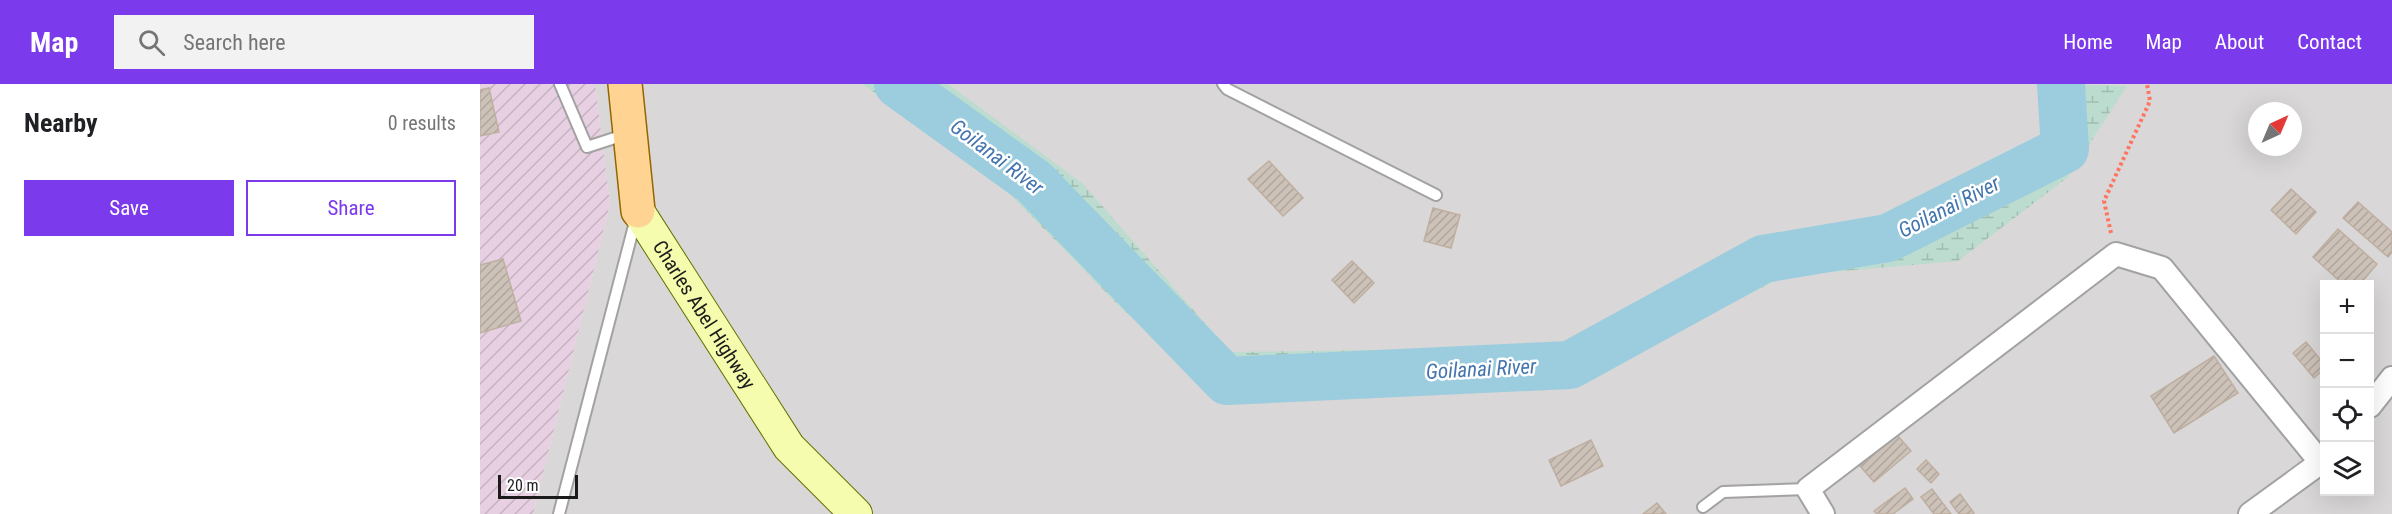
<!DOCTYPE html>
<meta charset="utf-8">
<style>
:root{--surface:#fff;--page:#f2f2f2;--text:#202124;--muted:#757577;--line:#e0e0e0;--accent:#7c3aed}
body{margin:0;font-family:"Roboto Condensed",sans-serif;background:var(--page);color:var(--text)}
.controls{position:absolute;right:18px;bottom:18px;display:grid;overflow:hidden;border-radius:0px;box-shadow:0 6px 24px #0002}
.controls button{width:54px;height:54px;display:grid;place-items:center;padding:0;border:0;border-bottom:2px solid var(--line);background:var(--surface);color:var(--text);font:30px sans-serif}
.compass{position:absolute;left:1768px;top:18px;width:54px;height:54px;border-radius:50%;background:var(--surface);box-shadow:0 6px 24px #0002;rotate:44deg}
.scale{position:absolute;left:18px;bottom:15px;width:80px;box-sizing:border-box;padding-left:6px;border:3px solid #1b1b1b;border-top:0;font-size:16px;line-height:21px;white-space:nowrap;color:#1b1b1b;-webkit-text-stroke:4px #fff;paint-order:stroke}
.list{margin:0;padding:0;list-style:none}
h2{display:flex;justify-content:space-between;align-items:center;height:78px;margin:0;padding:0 24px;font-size:26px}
h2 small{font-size:20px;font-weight:400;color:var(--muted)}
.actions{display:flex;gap:12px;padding:18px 24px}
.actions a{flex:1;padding:14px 0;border:2px solid var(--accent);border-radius:0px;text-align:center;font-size:21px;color:var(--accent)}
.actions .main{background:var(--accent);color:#fff}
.icon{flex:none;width:33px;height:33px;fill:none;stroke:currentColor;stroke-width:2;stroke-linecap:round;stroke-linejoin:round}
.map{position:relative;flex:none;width:1912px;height:430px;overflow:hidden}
header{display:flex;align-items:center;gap:36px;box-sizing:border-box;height:84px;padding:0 30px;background:var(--accent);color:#fff}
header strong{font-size:28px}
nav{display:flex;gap:33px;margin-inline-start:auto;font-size:21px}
.search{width:420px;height:54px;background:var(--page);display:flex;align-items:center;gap:15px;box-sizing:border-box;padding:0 21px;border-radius:0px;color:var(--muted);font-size:22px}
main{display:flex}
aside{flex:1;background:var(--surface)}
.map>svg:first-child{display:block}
.residential{fill:#d9d7d7;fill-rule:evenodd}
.industrial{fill:url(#industrial-furrows)}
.wetland{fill:url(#wetland-marsh)}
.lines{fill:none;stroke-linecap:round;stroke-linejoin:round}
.river{stroke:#9ccdde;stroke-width:48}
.building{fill:url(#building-hatch);stroke:#bfafa1;stroke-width:1.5}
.service-casing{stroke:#a2a2a2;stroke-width:14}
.minor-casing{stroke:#a2a2a2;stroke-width:26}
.secondary-casing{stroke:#637300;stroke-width:34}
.primary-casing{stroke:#916600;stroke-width:36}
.path{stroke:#ff745e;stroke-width:4;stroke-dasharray:3 3;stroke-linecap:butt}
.service{stroke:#fff;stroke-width:10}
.minor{stroke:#fff;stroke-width:22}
.secondary{stroke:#f6fcae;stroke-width:32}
.primary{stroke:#ffd492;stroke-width:33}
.labels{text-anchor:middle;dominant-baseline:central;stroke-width:5;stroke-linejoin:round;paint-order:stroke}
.street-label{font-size:20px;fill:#1b1b1b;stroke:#fff}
.water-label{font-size:21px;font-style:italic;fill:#4475ae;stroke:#fff}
</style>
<header>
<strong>Map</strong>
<div class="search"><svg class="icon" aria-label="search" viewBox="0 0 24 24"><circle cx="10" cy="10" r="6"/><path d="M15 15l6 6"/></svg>Search here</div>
<nav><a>Home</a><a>Map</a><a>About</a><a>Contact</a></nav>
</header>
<main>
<aside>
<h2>Nearby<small>0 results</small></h2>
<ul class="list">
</ul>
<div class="actions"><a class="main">Save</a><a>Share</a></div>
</aside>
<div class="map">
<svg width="1912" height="430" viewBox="0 0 1912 430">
<defs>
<pattern id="industrial-furrows" width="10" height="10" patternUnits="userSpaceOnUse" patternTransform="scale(1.5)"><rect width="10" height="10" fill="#e7d0e2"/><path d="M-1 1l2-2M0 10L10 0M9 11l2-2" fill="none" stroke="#c6b2c1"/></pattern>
<pattern id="wetland-marsh" width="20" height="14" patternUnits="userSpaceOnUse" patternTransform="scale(1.5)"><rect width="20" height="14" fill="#bbdcce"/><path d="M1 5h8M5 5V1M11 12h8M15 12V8" fill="none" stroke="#a0bcb0"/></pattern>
<pattern id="building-hatch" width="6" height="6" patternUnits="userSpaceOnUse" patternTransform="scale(1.5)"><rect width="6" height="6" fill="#cdc2b8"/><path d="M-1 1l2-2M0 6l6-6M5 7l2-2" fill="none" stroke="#afa69e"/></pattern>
</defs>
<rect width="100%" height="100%" fill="#ede9df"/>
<path class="residential" d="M115,0H1912V430H53L130,120ZM1777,27H1813V63H1777ZM1844,201H1890V408H1844Z"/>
<path class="industrial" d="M0,0H115L130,120L53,430H0Z"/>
<path class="wetland" d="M383,0H468L603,100L750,268L1083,264L1276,159L1401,133L1564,58L1562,0L1647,2L1588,93L1478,177L1305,192L1106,293L748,320L642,225L529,109Z"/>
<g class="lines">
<path class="river" d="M418,0L554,98L747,297L1090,281L1283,175L1408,154L1585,65L1581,0"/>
</g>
<g class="building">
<path d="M9,4L19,48L0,52V6Z"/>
<path d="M789,77L823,114L803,132L768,95Z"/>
<path d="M1811,105L1836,128L1816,150L1791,126Z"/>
<path d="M1878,118L1912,148V168L1908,173L1863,134Z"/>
<path d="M953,124L980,131L971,164L944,157Z"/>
<path d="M1858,145L1897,180L1879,201H1864L1833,173Z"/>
<path d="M23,175L41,237L0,249V181Z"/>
<path d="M872,177L894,199L874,219L852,196Z"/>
<path d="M1826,258L1844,280V285L1834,294L1813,269Z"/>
<path d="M1734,272L1758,309L1694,349L1671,312Z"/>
<path d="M1417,351L1431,367L1394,398L1380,382Z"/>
<path d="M1111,356L1123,382L1081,402L1069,376Z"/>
<path d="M1446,376L1459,390L1451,399L1437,385Z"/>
<path d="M1425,404L1433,415L1413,430H1397L1394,427Z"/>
<path d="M1452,405L1471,430H1454L1441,413Z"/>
<path d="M1480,410L1494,429L1493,430H1479L1470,418Z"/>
<path d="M1177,419L1186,430H1163Z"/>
</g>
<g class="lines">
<g class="service-casing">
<g id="service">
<path d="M80,0L107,63L147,50"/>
<path d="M743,0L747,5L956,111"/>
<path d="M1223,423L1243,408L1328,405"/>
<path d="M79,430L156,134"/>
</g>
</g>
<g class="minor-casing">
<g id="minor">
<path d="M1890,322L1912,294"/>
<path d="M1343,430L1328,405L1636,170L1682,184L1842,380"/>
<path d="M1770,430L1844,376"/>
</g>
</g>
<g class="secondary-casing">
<g id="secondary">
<path id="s1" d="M158,127L309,363L376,430"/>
</g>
</g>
<g class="primary-casing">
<path id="primary" d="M145,0L158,127"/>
</g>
<path class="path" d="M1631,149L1624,117L1670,17L1667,0"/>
<use href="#service" class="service"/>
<use href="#minor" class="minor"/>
<use href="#secondary" class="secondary"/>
<use href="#primary" class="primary"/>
</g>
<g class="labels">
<g class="street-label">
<text stroke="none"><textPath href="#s1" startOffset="123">Charles Abel Highway</textPath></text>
</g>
<g class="water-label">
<text transform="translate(517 73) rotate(37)">Goilanai River</text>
<text transform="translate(1469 123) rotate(-27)">Goilanai River</text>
<text transform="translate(1001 285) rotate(-3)">Goilanai River</text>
</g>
</g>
</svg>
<div class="controls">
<button>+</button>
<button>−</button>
<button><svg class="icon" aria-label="locate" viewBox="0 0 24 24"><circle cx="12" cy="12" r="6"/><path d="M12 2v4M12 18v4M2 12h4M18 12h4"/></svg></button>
<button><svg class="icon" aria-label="layers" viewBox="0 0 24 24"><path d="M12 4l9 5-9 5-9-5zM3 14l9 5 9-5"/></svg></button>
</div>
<svg class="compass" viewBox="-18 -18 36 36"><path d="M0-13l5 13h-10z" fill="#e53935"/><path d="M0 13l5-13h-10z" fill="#757577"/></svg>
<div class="scale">20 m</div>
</div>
</main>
